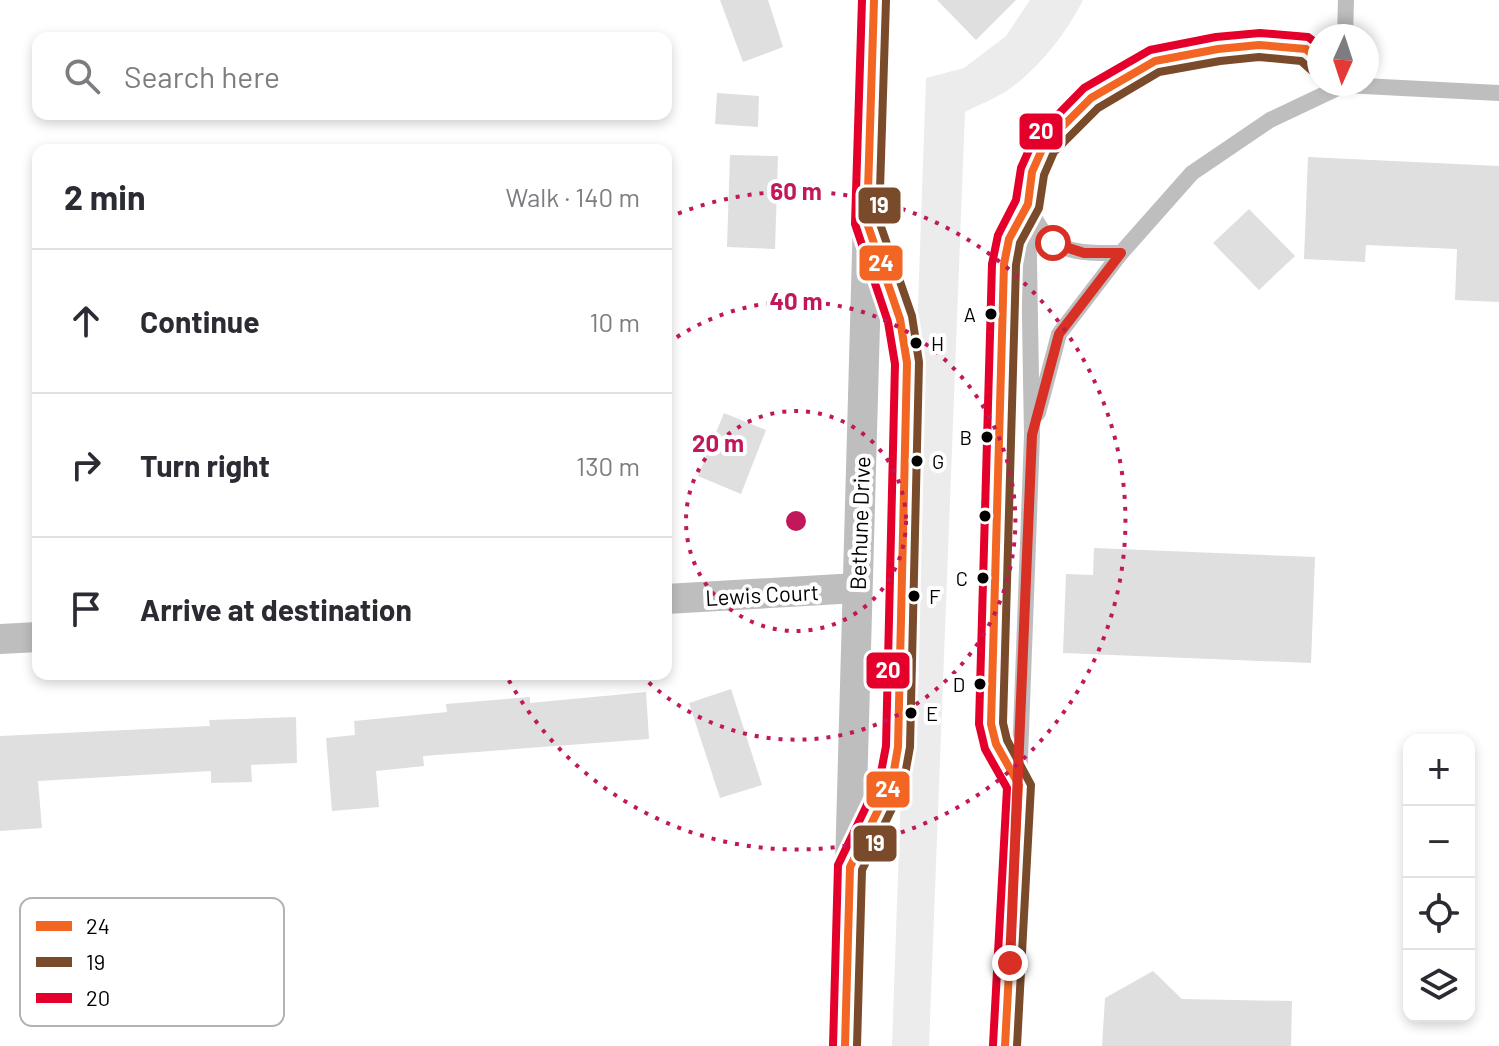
<!DOCTYPE html>
<meta charset="utf-8">
<style>
:root{--surface:#fff;--page:#f2f2f3;--text:#2b2b33;--muted:#7c7c81;--line:#e1e1e2}
body{margin:0;font-family:Barlow,sans-serif;background:var(--page);color:var(--text)}
.controls{position:absolute;right:24px;bottom:24px;display:grid;overflow:hidden;border-radius:16px;box-shadow:0 4px 12px #0003}
.controls button{width:72px;height:72px;display:grid;place-items:center;padding:0;border:0;border-bottom:2px solid var(--line);background:var(--surface);color:var(--text);font:40px sans-serif}
.compass{position:absolute;left:1307px;top:24px;width:72px;height:72px;border-radius:50%;background:var(--surface);box-shadow:0 4px 12px #0003;rotate:183deg}
.stop{position:absolute;width:24px;height:24px;margin:-18px;border:6px solid #d93025;border-radius:50%;background:#fff}
.stop.end{background:#d93025;border-color:#fff;box-shadow:0 2px 8px #0008}
.list{margin:0;padding:0;list-style:none}
h2{display:flex;justify-content:space-between;align-items:center;height:104px;margin:0;padding:0 32px;font-size:34px}
h2 small{font-size:26px;font-weight:400;color:var(--muted)}
.list li{display:grid;grid-template-columns:52px 1fr auto;gap:24px;align-items:center;box-sizing:border-box;height:144px;padding:0 32px;border-top:2px solid var(--line)}
.list b{display:block;font-size:30px;white-space:nowrap}
.list em{font-size:26px;font-style:normal;color:var(--muted)}
.icon{flex:none;width:44px;height:44px;fill:none;stroke:currentColor;stroke-width:2;stroke-linecap:round;stroke-linejoin:round}
.map{position:relative;flex:none;width:1499px;height:1046px;overflow:hidden}
.search{position:absolute;background:var(--surface);box-shadow:0 4px 12px #0003;left:32px;top:32px;width:640px;height:88px;display:flex;align-items:center;gap:20px;box-sizing:border-box;padding:0 28px;border-radius:16px;color:var(--muted);font-size:30px}
.panel{position:absolute;background:var(--surface);box-shadow:0 4px 12px #0003;left:32px;top:144px;width:640px;height:536px;border-radius:16px}
.map>svg:first-child{display:block}
.green{fill:#ececec}
.building{fill:#dfdfdf}
.lines{fill:none;stroke-linecap:round;stroke-linejoin:round}
.service{stroke:#bebebe;stroke-width:16}
.minor{stroke:#bebebe;stroke-width:30}
.bus-1-casing{stroke:#fff;stroke-width:14}
.bus-2-casing{stroke:#fff;stroke-width:14}
.bus-3-casing{stroke:#fff;stroke-width:14}
.bus-1{stroke:#f26522;stroke-width:8}
.bus-2{stroke:#7a4b2a;stroke-width:8}
.bus-3{stroke:#e4002b;stroke-width:8}
.route{stroke:#d93025;stroke-width:10}
.ring{fill:none;stroke:#c2185b;stroke-width:4;stroke-dasharray:4 8}
.bus-dot{fill:#000;stroke:#fff;stroke-width:3}
.labels{text-anchor:middle;dominant-baseline:central;stroke-width:8;stroke-linejoin:round;paint-order:stroke}
.bus-label{font-size:20px;fill:#000;stroke:#fff;text-anchor:end}
.street-label{font-size:22px;fill:#000;stroke:#fff}
.key{fill:#fff;stroke:#b2b2b2;stroke-width:2}
.key-label{font-size:22px;fill:#000}
.centre{fill:#c2185b;stroke:#fff;stroke-width:4}
.ring-label{font-size:24px;text-anchor:middle;font-weight:bold;fill:#c2185b;stroke:#fff;stroke-width:8;stroke-linejoin:round;paint-order:stroke}
.line-badge{stroke:#fff;stroke-width:3}
.badge-label{font-size:22px;text-anchor:middle;font-weight:bold;fill:#fff}
</style>
<div class="map">
<svg width="1499" height="1046" viewBox="0 0 1499 1046">
<rect width="100%" height="100%" fill="#fff"/>
<path class="green" d="M1030,0H1083C1066,34 1037,71 1005,92C992,100 978,105 965,112L929,1046H892L926,78L964,68L1006,36Z"/>
<g class="building">
<path d="M720,0H768L783,47L743,62Z"/>
<path d="M937,0H1016L976,40Z"/>
<path d="M717,93L759,96L758,127L715,124Z"/>
<path d="M730,155L778,156L775,249L727,247Z"/>
<path d="M1308,157L1499,166V302L1455,300L1457,249L1366,245L1365,262L1304,259Z"/>
<path d="M1249,209L1295,256L1259,290L1213,243Z"/>
<path d="M724,413L766,430L741,494L698,476Z"/>
<path d="M1094,548L1315,557L1311,663L1063,653L1066,574L1093,575Z"/>
<path d="M731,689L762,785L720,798L689,703Z"/>
<path d="M646,692L649,739L423,756L424,766L376,771L379,807L332,811L326,738L355,735L354,721L447,712L446,704L530,697V703Z"/>
<path d="M296,717L297,763L251,765L252,782L211,783V771L38,781L42,828L0,831V736L210,726L209,720Z"/>
<path d="M1153,971L1182,999L1292,1001L1291,1046H1102L1105,998Z"/>
</g>
<g class="lines">
<g class="service">
<path d="M1345,36L1346,0"/>
<path d="M1032,212C1049,255 1081,253 1121,253"/>
<path d="M1038,413L1059,334L1121,253L1192,173L1270,120L1344,85L1499,93"/>
<path d="M1017,782L996,744L991,724L1004,264L1009,239L1028,205"/>
<path d="M858,851L892,782L898,747L907,363L900,319L875,244"/>
<path d="M1005,1046L1019,785L1032,435L1028,204C1031,183 1032,162 1045,145C1068,112 1116,79 1152,63C1175,52 1282,40 1305,49C1310,51 1315,58 1319,61"/>
</g>
<g class="minor">
<path d="M666,599L857,588"/>
<path d="M0,639L38,637"/>
<path d="M845,1046L874,0"/>
</g>
<g class="bus-1-casing">
<g id="bus-1">
<path d="M845,1046L850,867L892,782L898,747L907,363L900,319L867,223L874,0"/>
<path d="M1005,1046L1019,785L996,744L991,724L1004,264L1009,239L1028,204L1032,172L1044,145L1091,98L1155,61L1218,49L1259,45L1306,49L1319,61"/>
</g>
</g>
<g class="bus-2-casing">
<g id="bus-2">
<path d="M857,1046L862,870L903,786L910,747L919,362L912,316L879,221L886,0"/>
<path d="M1017,1046L1031,785L1007,740L1003,723L1016,265L1020,243L1039,208L1044,175L1054,152L1098,108L1159,72L1220,61L1259,57L1301,61L1311,70"/>
</g>
</g>
<g class="bus-3-casing">
<g id="bus-3">
<path d="M993,1045L1007,788L985,749L979,724L992,264L998,235L1016,200L1021,168L1034,139L1084,88L1150,50L1216,37L1260,33L1308,37L1319,45"/>
<path d="M833,1046L838,865L880,778L886,746L895,364L888,322L855,224L862,0"/>
</g>
</g>
<use href="#bus-1" class="bus-1"/>
<use href="#bus-2" class="bus-2"/>
<use href="#bus-3" class="bus-3"/>
</g>
<g class="lines">
<path class="route" d="M1010,963L1032,435L1059,334L1121,253H1084L1053,243"/>
</g>
<g class="ring">
<circle cx="796" cy="521" r="110"/>
<path d="M667 344A219 219 0 1 1 640 674"/>
<path d="M667 218A329 329 0 1 1 506 675"/>
</g>
<g class="bus-dot">
<circle cx="991" cy="314" r="7"/>
<circle cx="916" cy="343" r="7"/>
<circle cx="987" cy="437" r="7"/>
<circle cx="917" cy="461" r="7"/>
<circle cx="985" cy="516" r="7"/>
<circle cx="983" cy="578" r="7"/>
<circle cx="914" cy="596" r="7"/>
<circle cx="980" cy="684" r="7"/>
<circle cx="911" cy="713" r="7"/>
</g>
<g class="labels">
<g class="bus-label">
<text x="976" y="314">A</text>
<text x="931" y="343" text-anchor="start">H</text>
<text x="972" y="437">B</text>
<text x="932" y="461" text-anchor="start">G</text>
<text x="968" y="578">C</text>
<text x="929" y="596" text-anchor="start">F</text>
<text x="965" y="684">D</text>
<text x="926" y="713" text-anchor="start">E</text>
</g>
<g class="street-label">
<text transform="translate(859 523) rotate(-88)">Bethune Drive</text>
<text transform="translate(762 594) rotate(-3)">Lewis Court</text>
</g>
</g>
<rect x="20" y="898" width="264" height="128" rx="12" class="key"/>
<rect x="36" y="921" width="36" height="10" fill="#f26522"/>
<rect x="36" y="957" width="36" height="10" fill="#7a4b2a"/>
<rect x="36" y="993" width="36" height="10" fill="#e4002b"/>
<g class="key-label">
<text x="86" y="934">24</text>
<text x="86" y="970">19</text>
<text x="86" y="1006">20</text>
</g>
<circle cx="796" cy="521" r="12" class="centre"/>
<g class="ring-label">
<text x="796" y="200">60 m</text>
<text x="796" y="310">40 m</text>
<text x="718" y="452">20 m</text>
</g>
<g class="line-badge">
<rect x="1018" y="112" width="46" height="39" rx="8" fill="#e4002b"/>
<rect x="857" y="186" width="45" height="39" rx="8" fill="#7a4b2a"/>
<rect x="858" y="244" width="46" height="38" rx="8" fill="#f26522"/>
<rect x="865" y="651" width="46" height="39" rx="8" fill="#e4002b"/>
<rect x="865" y="770" width="46" height="39" rx="8" fill="#f26522"/>
<rect x="852" y="824" width="46" height="39" rx="8" fill="#7a4b2a"/>
</g>
<g class="badge-label">
<text x="1041" y="139">20</text>
<text x="879" y="213">19</text>
<text x="881" y="271">24</text>
<text x="888" y="678">20</text>
<text x="888" y="797">24</text>
<text x="875" y="851">19</text>
</g>
</svg>
<div class="controls">
<button>+</button>
<button>−</button>
<button><svg class="icon" aria-label="locate" viewBox="0 0 24 24"><circle cx="12" cy="12" r="6"/><path d="M12 2v4M12 18v4M2 12h4M18 12h4"/></svg></button>
<button><svg class="icon" aria-label="layers" viewBox="0 0 24 24"><path d="M12 4l9 5-9 5-9-5zM3 14l9 5 9-5"/></svg></button>
</div>
<svg class="compass" viewBox="-18 -18 36 36"><path d="M0-13l5 13h-10z" fill="#e53935"/><path d="M0 13l5-13h-10z" fill="#7c7c81"/></svg>
<div class="stop" style="left:1053px;top:243px"></div>
<div class="stop end" style="left:1010px;top:963px"></div>
<div class="search"><svg class="icon" aria-label="search" viewBox="0 0 24 24"><circle cx="10" cy="10" r="6"/><path d="M15 15l6 6"/></svg>Search here</div>
<section class="panel">
<h2>2 min<small>Walk · 140 m</small></h2>
<ul class="list">
<li><svg class="icon" aria-label="ahead" viewBox="0 0 24 24"><path d="M12 20V5M6 11l6-6 6 6"/></svg><div><b>Continue</b></div><em>10 m</em></li>
<li><svg class="icon" aria-label="right" viewBox="0 0 24 24"><path d="M7 20v-9h11M14 6l5 5-5 5"/></svg><div><b>Turn right</b></div><em>130 m</em></li>
<li><svg class="icon" aria-label="arrive" viewBox="0 0 24 24"><path d="M6 21V4h12l-3 4 3 4H6"/></svg><div><b>Arrive at destination</b></div></li>
</ul>
</section>
</div>
